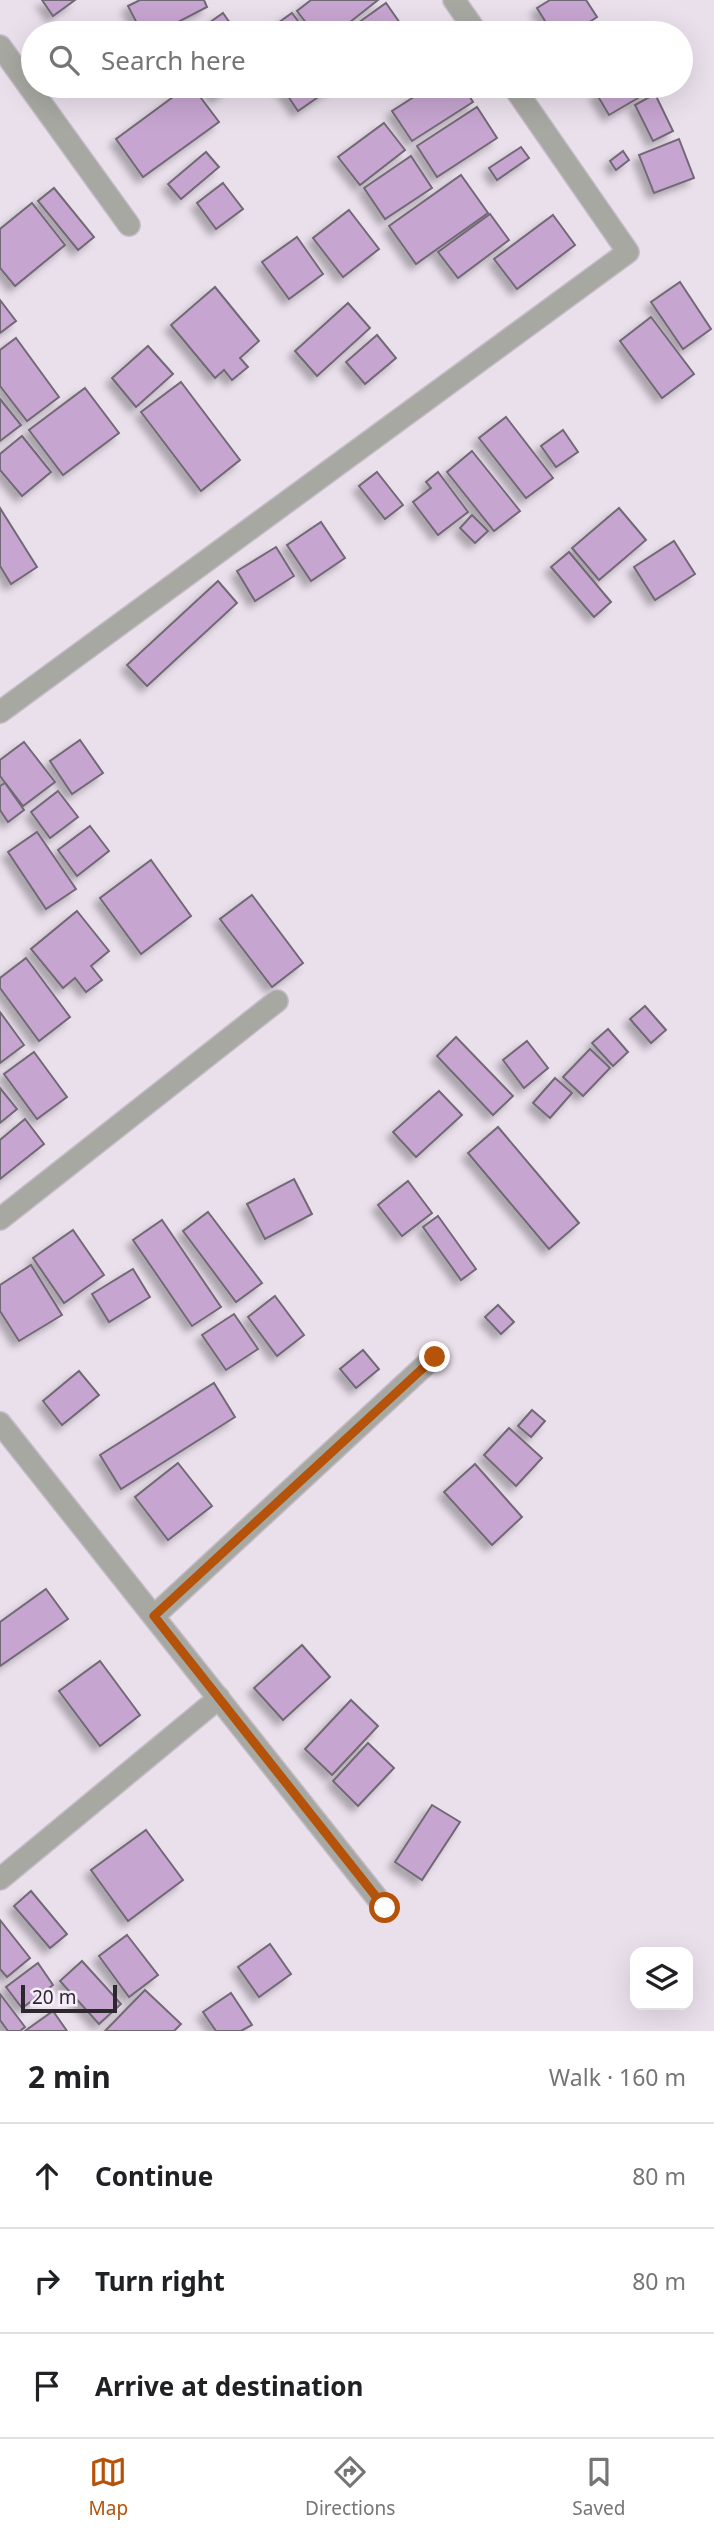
<!DOCTYPE html>
<meta charset="utf-8">
<style>
:root{--surface:#fff;--page:#f2f2f2;--text:#202124;--muted:#757577;--line:#e0e0e0;--accent:#b45309}
body{margin:0;font-family:"Noto Sans",sans-serif;background:var(--page);color:var(--text)}
.controls{position:absolute;right:21px;bottom:21px;display:grid;overflow:hidden;border-radius:14px;box-shadow:0 7px 28px #0002}
.controls button{width:63px;height:63px;display:grid;place-items:center;padding:0;border:0;border-bottom:2px solid var(--line);background:var(--surface);color:var(--text);font:35px sans-serif}
.scale{position:absolute;left:21px;bottom:18px;width:96px;box-sizing:border-box;padding-left:7px;border:4px solid #2c282d;border-top:0;font-size:19px;line-height:24px;white-space:nowrap;color:#2c282d;-webkit-text-stroke:5px #f7edfa;paint-order:stroke}
.stop{position:absolute;width:21px;height:21px;margin:-16px;border:5px solid #b45309;border-radius:50%;background:#fff}
.stop.end{background:#b45309;border-color:#fff;box-shadow:0 2px 7px #0008}
.list{margin:0;padding:0;list-style:none}
h2{display:flex;justify-content:space-between;align-items:center;height:91px;margin:0;padding:0 28px;font-size:30px}
h2 small{font-size:23px;font-weight:400;color:var(--muted)}
.list li{display:grid;grid-template-columns:46px 1fr auto;gap:21px;align-items:center;box-sizing:border-box;height:105px;padding:0 28px;border-top:2px solid var(--line)}
.list b{display:block;font-size:26px;white-space:nowrap}
.list em{font-size:23px;font-style:normal;color:var(--muted)}
.icon{flex:none;width:38px;height:38px;fill:none;stroke:currentColor;stroke-width:2;stroke-linecap:round;stroke-linejoin:round}
.map{position:relative;flex:none;width:714px;height:2031px;overflow:hidden}
.search{position:absolute;background:var(--surface);box-shadow:0 7px 28px #0002;left:21px;right:21px;top:21px;height:77px;display:flex;align-items:center;gap:18px;box-sizing:border-box;padding:0 24px;border-radius:38px;color:var(--muted);font-size:26px}
.sheet{height:406px;background:var(--surface)}
nav{display:flex;justify-content:space-around;align-items:center;box-sizing:border-box;height:98px;border-top:2px solid var(--line);background:var(--surface);font-size:19px;color:var(--muted)}
nav a{display:grid;justify-items:center;gap:4px}
nav .on{color:var(--accent)}
.map>svg:first-child{display:block}
.building{fill:#c6a5d0;stroke:#716974;stroke-width:2;filter:url(#shadow)}
.lines{fill:none;stroke-linecap:round;stroke-linejoin:round}
.minor-casing{stroke:#c4bbc6;stroke-width:24}
.minor{stroke:#a7a8a2;stroke-width:21}
.route{stroke:#b45309;stroke-width:9}
</style>
<div class="map">
<svg width="714" height="2031" viewBox="0 0 714 2031">
<defs>
<filter id="shadow"><feDropShadow dx="-6" dy="6" stdDeviation="3.5" flood-color="#0004"/></filter>
</defs>
<rect width="100%" height="100%" fill="#eae0ec"/>
<g class="building">
<path d="M42,0H75L53,16Z"/>
<path d="M140,0H204L207,7L157,33H142L128,6Z"/>
<path d="M311,0H378L336,33H314L297,11Z"/>
<path d="M550,0H586L597,17L573,33H537L548,26L537,8Z"/>
<path d="M386,3L407,33H344Z"/>
<path d="M223,13L237,33H195Z"/>
<path d="M292,13L307,33H264Z"/>
<path d="M188,86H192L219,122L143,177L116,139Z"/>
<path d="M208,86H231L216,97Z"/>
<path d="M281,86H334L298,111Z"/>
<path d="M431,86H463L473,102L412,141L392,111Z"/>
<path d="M608,86H647L650,91L609,115L596,93Z"/>
<path d="M655,94L673,131L653,141L635,105Z"/>
<path d="M477,107L497,138L437,177L417,146Z"/>
<path d="M384,123L405,150L360,185L338,157Z"/>
<path d="M679,139L694,178L654,193L639,155Z"/>
<path d="M521,147L529,158L497,180L489,168Z"/>
<path d="M623,151L629,160L616,170L610,161Z"/>
<path d="M206,152L219,167L181,199L168,184Z"/>
<path d="M411,156L432,188L385,219L364,188Z"/>
<path d="M461,175L488,213L416,264L389,226Z"/>
<path d="M223,183L243,209L216,229L197,203Z"/>
<path d="M54,188L94,237L78,250L38,201Z"/>
<path d="M32,203L65,245L15,286L0,268V229Z"/>
<path d="M349,210L379,249L343,277L313,238Z"/>
<path d="M490,214L509,240L458,278L438,252Z"/>
<path d="M553,215L575,245L517,289L494,259Z"/>
<path d="M297,237L323,274L289,299L262,262Z"/>
<path d="M680,282L711,329L683,349L651,302Z"/>
<path d="M215,287L259,341L240,358L248,367L232,380L224,370L215,378L171,325Z"/>
<path d="M0,300L16,321L0,333Z"/>
<path d="M348,303L370,328L317,376L295,351Z"/>
<path d="M651,317L694,374L662,398L620,341Z"/>
<path d="M377,335L396,358L365,384L346,362Z"/>
<path d="M16,338L59,397L27,421L0,386V350Z"/>
<path d="M148,346L173,374L136,407L112,378Z"/>
<path d="M181,382L240,460L201,491L141,412Z"/>
<path d="M85,388L119,433L63,475L29,430Z"/>
<path d="M0,399L21,425L0,441Z"/>
<path d="M506,417L553,478L526,498L479,438Z"/>
<path d="M563,430L578,452L556,467L541,446Z"/>
<path d="M22,436L51,472L22,496L0,470V454Z"/>
<path d="M472,451L520,511L494,531L447,472Z"/>
<path d="M377,472L403,505L385,519L359,486Z"/>
<path d="M438,472L468,512L438,535L413,502L431,488L426,482Z"/>
<path d="M0,508L37,567L11,584L0,566Z"/>
<path d="M619,508L646,540L599,580L572,548Z"/>
<path d="M472,515L488,531L475,543L460,528Z"/>
<path d="M321,522L345,558L311,581L287,545Z"/>
<path d="M674,541L695,574L655,600L634,567Z"/>
<path d="M276,547L294,576L255,601L237,571Z"/>
<path d="M569,552L611,602L594,617L551,567Z"/>
<path d="M218,581L237,603L147,686L127,665Z"/>
<path d="M80,740L103,773L72,794L50,761Z"/>
<path d="M24,742L55,782L23,806L0,776V760Z"/>
<path d="M5,783L24,810L8,822L0,810V786Z"/>
<path d="M58,791L78,817L50,838L31,812Z"/>
<path d="M90,826L109,851L77,876L58,850Z"/>
<path d="M37,832L76,889L46,909L8,852Z"/>
<path d="M151,860L191,916L141,954L100,898Z"/>
<path d="M252,895L303,963L272,987L220,919Z"/>
<path d="M77,911L109,951L91,966L102,980L86,992L75,978L63,988L31,949Z"/>
<path d="M26,958L70,1017L39,1041L0,988V978Z"/>
<path d="M645,1006L666,1030L651,1043L630,1019Z"/>
<path d="M0,1012L24,1045L0,1063Z"/>
<path d="M608,1029L628,1052L613,1066L592,1043Z"/>
<path d="M456,1037L513,1096L493,1115L437,1056Z"/>
<path d="M527,1041L548,1068L524,1088L503,1060Z"/>
<path d="M590,1049L610,1068L583,1096L563,1077Z"/>
<path d="M34,1052L67,1097L37,1119L4,1074Z"/>
<path d="M555,1078L572,1093L550,1118L533,1103Z"/>
<path d="M0,1088L17,1109L0,1123Z"/>
<path d="M439,1091L462,1115L416,1157L393,1132Z"/>
<path d="M25,1119L44,1144L0,1179V1140Z"/>
<path d="M498,1127L579,1223L549,1249L468,1153Z"/>
<path d="M294,1179L312,1214L265,1239L247,1204Z"/>
<path d="M408,1181L432,1213L402,1236L378,1205Z"/>
<path d="M208,1212L262,1283L236,1302L183,1231Z"/>
<path d="M438,1216L476,1269L461,1280L423,1227Z"/>
<path d="M162,1220L221,1307L192,1326L133,1240Z"/>
<path d="M73,1230L104,1275L64,1303L33,1258Z"/>
<path d="M31,1265L62,1315L19,1341L0,1311V1285Z"/>
<path d="M133,1269L150,1297L109,1322L92,1294Z"/>
<path d="M275,1296L304,1335L277,1356L248,1317Z"/>
<path d="M498,1305L514,1322L501,1334L485,1317Z"/>
<path d="M234,1314L258,1349L226,1370L202,1335Z"/>
<path d="M363,1350L379,1369L356,1388L340,1369Z"/>
<path d="M79,1371L99,1395L62,1425L43,1401Z"/>
<path d="M214,1383L235,1417L121,1489L100,1455Z"/>
<path d="M532,1410L545,1421L531,1437L518,1426Z"/>
<path d="M509,1428L542,1458L516,1486L484,1455Z"/>
<path d="M178,1463L212,1506L168,1540L135,1497Z"/>
<path d="M475,1464L522,1517L492,1545L444,1492Z"/>
<path d="M46,1589L68,1619L0,1666V1622Z"/>
<path d="M302,1645L330,1677L283,1720L254,1688Z"/>
<path d="M100,1661L140,1715L100,1746L59,1691Z"/>
<path d="M351,1700L378,1726L332,1775L305,1749Z"/>
<path d="M368,1743L394,1768L358,1806L333,1781Z"/>
<path d="M432,1805L460,1822L422,1880L395,1862Z"/>
<path d="M146,1830L183,1880L128,1921L91,1870Z"/>
<path d="M31,1891L67,1934L50,1948L14,1906Z"/>
<path d="M0,1920L30,1958L7,1977L0,1969Z"/>
<path d="M127,1935L158,1975L129,1997L99,1956Z"/>
<path d="M270,1944L291,1974L259,1997L238,1967Z"/>
<path d="M82,1961L121,2004L99,2024L60,1981Z"/>
<path d="M38,1963L53,1985L22,2008L6,1987Z"/>
<path d="M145,1990L181,2024L174,2031H105Z"/>
<path d="M231,1993L252,2025L241,2031H216L203,2012Z"/>
<path d="M0,1994L25,2027L20,2031H8L0,2020Z"/>
<path d="M53,2011L67,2031H25Z"/>
</g>
<g class="lines">
<g class="minor-casing">
<g id="minor">
<path d="M454,0L477,33"/>
<path d="M0,46L129,225"/>
<path d="M0,712L628,252L513,86"/>
<path d="M0,1219L277,1001"/>
<path d="M0,1423L385,1908"/>
<path d="M154,1616L434,1357"/>
<path d="M0,1879L219,1698"/>
</g>
</g>
<use href="#minor" class="minor"/>
</g>
<g class="lines">
<path class="route" d="M385,1908L154,1616L435,1357"/>
</g>
</svg>
<div class="controls">
<button><svg class="icon" aria-label="layers" viewBox="0 0 24 24"><path d="M12 4l9 5-9 5-9-5zM3 14l9 5 9-5"/></svg></button>
</div>
<div class="scale">20 m</div>
<div class="stop" style="left:385px;top:1908px"></div>
<div class="stop end" style="left:435px;top:1357px"></div>
<div class="search"><svg class="icon" aria-label="search" viewBox="0 0 24 24"><circle cx="10" cy="10" r="6"/><path d="M15 15l6 6"/></svg>Search here</div>
</div>
<section class="sheet">
<h2>2 min<small>Walk · 160 m</small></h2>
<ul class="list">
<li><svg class="icon" aria-label="ahead" viewBox="0 0 24 24"><path d="M12 20V5M6 11l6-6 6 6"/></svg><div><b>Continue</b></div><em>80 m</em></li>
<li><svg class="icon" aria-label="right" viewBox="0 0 24 24"><path d="M7 20v-9h11M14 6l5 5-5 5"/></svg><div><b>Turn right</b></div><em>80 m</em></li>
<li><svg class="icon" aria-label="arrive" viewBox="0 0 24 24"><path d="M6 21V4h12l-3 4 3 4H6"/></svg><div><b>Arrive at destination</b></div></li>
</ul>
</section>
<nav>
<a class="on"><svg class="icon" aria-label="map" viewBox="0 0 24 24"><path d="M3 6l6-2 6 2 6-2v14l-6 2-6-2-6 2zM9 4v14M15 6v14"/></svg>Map</a>
<a><svg class="icon" aria-label="directions" viewBox="0 0 24 24"><path d="M12 3l9 9-9 9-9-9zM9 14v-3h6M13 9l2 2-2 2"/></svg>Directions</a>
<a><svg class="icon" aria-label="saved" viewBox="0 0 24 24"><path d="M7 4h10v16l-5-4-5 4z"/></svg>Saved</a>
</nav>
